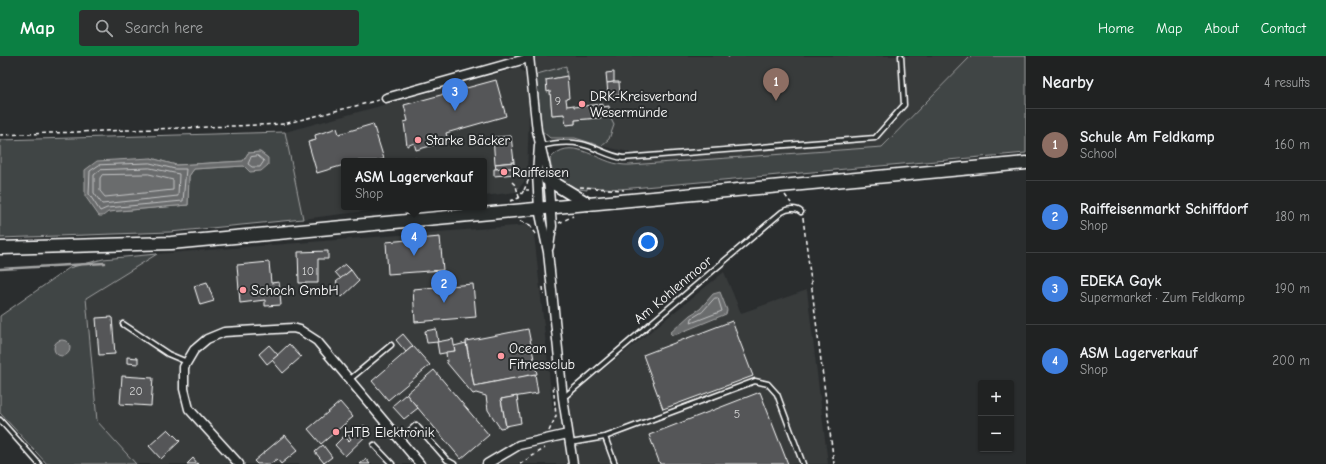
<!DOCTYPE html>
<meta charset="utf-8">
<style>
:root{--surface:#202222;--page:#2d2f2f;--text:#f1f3f6;--muted:#a2a4a5;--line:#3d3f40;--accent:#0b8043}
body{margin:0;font-family:"Comic Neue",sans-serif;background:var(--page);color:var(--text)}
.controls{position:absolute;right:12px;bottom:12px;display:grid;overflow:hidden;border-radius:4px;box-shadow:0 1px 3px #0004}
.controls button{width:36px;height:36px;display:grid;place-items:center;padding:0;border:0;border-bottom:1px solid var(--line);background:var(--surface);color:var(--text);font:20px sans-serif}
.you{position:absolute;left:648px;top:186px;width:14px;height:14px;margin:-10px;border:3px solid #fff;border-radius:50%;background:#1a73e8;box-shadow:0 0 0 6px #1a73e833}
.badge{display:grid;place-items:center;width:26px;height:26px;border-radius:50%;background:var(--accent);color:#fff;font-size:13px;font-weight:700}
.pin{position:absolute;translate:-50% -33px;filter:drop-shadow(0 1px 2px #0008)}
.pin::after{content:'';position:absolute;top:21px;width:14px;height:12px;background:inherit;clip-path:polygon(0 0,100% 0,50% 100%)}
.popup{position:absolute;left:341px;top:102px;width:146px;height:52px;box-sizing:border-box;display:grid;place-content:center;border-radius:4px;background:var(--surface);filter:drop-shadow(0 1px 3px #0005);font-size:13px;white-space:nowrap;color:var(--muted)}
.popup b{font-size:15px;color:var(--text)}
.popup::after{content:'';position:absolute;left:50%;top:100%;margin-left:-8px;border:8px solid transparent;border-top-color:var(--surface)}
.list{margin:0;padding:0;list-style:none}
h2{display:flex;justify-content:space-between;align-items:center;height:52px;margin:0;padding:0 16px;font-size:17px}
h2 small{font-size:13px;font-weight:400;color:var(--muted)}
.list li{display:grid;grid-template-columns:26px 1fr auto;gap:12px;align-items:center;box-sizing:border-box;height:72px;padding:0 16px;border-top:1px solid var(--line)}
.list b{display:block;font-size:15px;white-space:nowrap}
.list p{margin:0;font-size:13px;white-space:nowrap;color:var(--muted)}
.list em{font-size:13px;font-style:normal;color:var(--muted)}
.icon{flex:none;width:22px;height:22px;fill:none;stroke:currentColor;stroke-width:2;stroke-linecap:round;stroke-linejoin:round}
.map{position:relative;flex:none;width:1026px;height:408px;overflow:hidden}
header{display:flex;align-items:center;gap:24px;box-sizing:border-box;height:56px;padding:0 20px;background:var(--accent);color:#fff}
header strong{font-size:19px}
nav{display:flex;gap:22px;margin-inline-start:auto;font-size:14px}
.search{width:280px;height:36px;background:var(--page);display:flex;align-items:center;gap:10px;box-sizing:border-box;padding:0 14px;border-radius:4px;color:var(--muted);font-size:15px}
main{display:flex}
aside{flex:1;background:var(--surface)}
.map>svg:first-child{display:block}
.built{fill:#373a3b}
.green{fill:#414445;stroke:#a0a2a2;fill-rule:evenodd}
.water{fill:#6a6c6d;stroke:#a6a7a7}
.lines{fill:none;stroke-linecap:round;stroke-linejoin:round}
.shore{stroke:#c3c4c5;stroke-width:1}
.stream{stroke:#a6a7a7;stroke-width:2.5}
.building{fill:#555758;stroke:#fff}
.lane-casing{stroke:#fff;stroke-width:7}
.street-casing{stroke:#fff;stroke-width:11}
.secondary-casing{stroke:#fff;stroke-width:15}
.path{stroke:#fff;stroke-width:1.5;stroke-dasharray:4 3;stroke-linecap:butt}
.lane{stroke:#2a2d2e;stroke-width:4}
.street{stroke:#2a2d2e;stroke-width:8}
.secondary{stroke:#2a2d2e;stroke-width:12}
.poi-dot{fill:#ff9aa2;stroke:#2a2d2e;stroke-width:1.5}
.labels{text-anchor:middle;dominant-baseline:central;stroke-width:4;stroke-linejoin:round;paint-order:stroke}
.number-label{font-size:12px;fill:#d4d5d5}
.poi-label{font-size:14px;fill:#fff;stroke:#2a2d2e;text-anchor:start}
.street-label{font-size:14px;fill:#fff;stroke:#2a2d2e}
</style>
<header>
<strong>Map</strong>
<div class="search"><svg class="icon" aria-label="search" viewBox="0 0 24 24"><circle cx="10" cy="10" r="6"/><path d="M15 15l6 6"/></svg>Search here</div>
<nav><a>Home</a><a>Map</a><a>About</a><a>Contact</a></nav>
</header>
<main>
<div class="map">
<svg width="1026" height="408" viewBox="0 0 1026 408">
<rect width="100%" height="100%" fill="#2a2d2e"/>
<filter id="ink" filterUnits="userSpaceOnUse"><feTurbulence type="fractalNoise" baseFrequency=".025" numOctaves="2"/><feDisplacementMap in="SourceGraphic" scale="8" xChannelSelector="R" yChannelSelector="G"/><feConvolveMatrix kernelMatrix="1 2 1 2 8 2 1 2 1" color-interpolation-filters="sRGB"/></filter>
<g filter="url(#ink)">
<g class="built">
<path d="M533,0H971L882,91L630,109L629,96L601,90L575,82H550L542,75Z"/>
<path d="M519,12L529,21V57L527,122L516,136L484,140V105H344V151H398L303,163L285,76Z"/>
<path d="M527,169L534,177L553,354L724,216L741,257L807,234L828,408H136L97,365L86,242L157,198Z"/>
</g>
<g class="green">
<path d="M971,0H1026V97L621,133L587,131V134C567,132 551,125 550,103C570,79 595,104 618,108C622,109 626,109 630,109L882,91Z"/>
<path d="M566,10L567,20L546,24L547,35H550L552,59L564,58L566,69L575,68V64L610,61L614,69L609,83L601,90L575,82H550L542,75L536,21L537,18Z"/>
<path d="M285,76L303,163L170,176L0,182V84ZM260,96L268,102L244,110L194,113L189,120L188,149L108,156L151,102L176,109L244,105L248,97Z"/>
<path d="M157,198L86,242L97,365L136,408H47L0,357V260L69,212L103,203Z"/>
</g>
<g class="water">
<path d="M260,96L268,102V109L261,115L250,116L244,110L194,113L189,120L188,149L108,156L103,160H99L85,140V114L97,105L151,102L176,109L243,105L248,97Z"/>
<path d="M720,236L727,254L726,258L677,278L672,279L670,277L690,259L700,253L713,238Z"/>
<circle cx="62" cy="292" r="8"/>
</g>
<g class="lines">
<g class="shore">
<path d="M258,100L264,105L260,111H252L248,108L251,101Z"/>
<path d="M150,107L175,113H186L183,145L107,152L100,155L89,138L90,115L99,109Z"/>
<path d="M150,112L179,118L178,140L102,148L94,137V119L100,114Z"/>
<path d="M149,118L173,124V134L105,141L100,135V122L102,119Z"/>
<path d="M715,242H718L722,255L691,267L692,262L702,256Z"/>
</g>
<path class="stream" d="M0,213L105,207"/>
</g>
<g class="building">
<path d="M614,16V26L607,27L606,17Z"/>
<path d="M567,20L569,42L566,43L567,50L574,49V51L603,48V51L609,50L610,61L575,64V68L566,69L564,58L552,59L550,35L547,36L546,24Z"/>
<path d="M496,24L506,60L446,77L448,85L416,94L414,87L407,90L404,66L408,65L404,49Z"/>
<path d="M614,26H619L620,39L608,40L607,27Z"/>
<path d="M373,68L384,103L377,105H344V109L317,117L308,86L316,84L315,79L337,72L339,78Z"/>
<path d="M511,80L514,106L495,108L493,81Z"/>
<path d="M514,106V112L496,113L495,108Z"/>
<path d="M514,112L515,118L494,120V113Z"/>
<path d="M440,181L443,214L388,218L386,186Z"/>
<path d="M328,195V203H318V227H299L298,196Z"/>
<path d="M269,206L271,227L279,226L281,249L265,250V244L240,247L237,209Z"/>
<path d="M345,208L351,214L341,223L335,216Z"/>
<path d="M351,214L359,225L342,241L334,232L338,229L336,226Z"/>
<path d="M207,226L214,245L200,249L194,230Z"/>
<path d="M473,228L476,261L415,266L413,233Z"/>
<path d="M112,261L115,298L99,299L96,262Z"/>
<path d="M732,265L753,320L663,353L643,299Z"/>
<path d="M436,273L438,286L427,287L425,275Z"/>
<path d="M528,273L537,318L474,330L466,285Z"/>
<path d="M403,278L413,290L406,296L396,284Z"/>
<path d="M453,283L455,295L439,298L437,286Z"/>
<path d="M466,287L474,330L535,318L538,337L501,343L506,371L500,372L488,354L486,340L476,337L473,338L447,307L446,296L455,295L454,290Z"/>
<path d="M289,288L301,301L283,317L272,304Z"/>
<path d="M269,289L278,299L267,308L259,298Z"/>
<path d="M413,290L430,309L388,344L372,325Z"/>
<path d="M127,301L138,302V308L127,307Z"/>
<path d="M434,314L489,379L461,403L406,338Z"/>
<path d="M122,320L153,322L151,350L120,348Z"/>
<path d="M760,336L788,408H660L649,379Z"/>
<path d="M406,338L418,352L404,363L392,350Z"/>
<path d="M517,340L521,367L506,370L501,343Z"/>
<path d="M340,346L353,361L321,388L308,373Z"/>
<path d="M364,369L370,376L345,400L335,389L344,380L349,385L351,383L348,379L357,370L360,373Z"/>
<path d="M168,373L180,385L161,403L149,390Z"/>
<path d="M285,379L298,394L281,408L277,403L270,408H257L254,405Z"/>
<path d="M323,389L332,401L324,407L315,396Z"/>
<path d="M193,402L198,408H187Z"/>
<path d="M366,403L370,408H360Z"/>
</g>
<g class="lines">
<g class="lane-casing">
<g id="lane">
<path d="M540,90C553,87 568,85 581,88C596,91 608,100 623,102L875,82L904,49L901,0"/>
<path d="M123,268L168,298L187,306"/>
<path d="M349,324L391,289"/>
<path d="M563,342L782,156C787,153 796,151 801,156"/>
<path d="M0,364L39,408"/>
<path d="M605,381L615,408"/>
<path d="M399,384L416,369L447,404L454,408"/>
<path d="M570,387L605,381L755,325L768,328L777,338L803,408"/>
<path d="M374,389L392,408"/>
</g>
</g>
<g class="street-casing">
<g id="street">
<path d="M529,0L537,75L547,117L549,134L552,170L549,191"/>
<path d="M386,42L529,2"/>
<path d="M539,90L537,117L539,153L548,196L563,342L573,408"/>
<path d="M239,408L189,353L184,333V311L194,294L207,283L224,276L293,272L300,274L317,285L420,408"/>
<path d="M487,408L519,389L568,378"/>
</g>
</g>
<g class="secondary-casing">
<g id="secondary">
<path d="M547,123L588,148"/>
<path d="M0,192L171,187L1026,107"/>
</g>
</g>
<g class="path">
<path d="M728,1L729,0"/>
<path d="M0,79L284,68L379,44"/>
<path d="M398,105L418,102"/>
<path d="M512,126L516,130L520,145"/>
<path d="M580,131L624,134"/>
<path d="M524,134L529,123"/>
<path d="M785,139L791,147"/>
<path d="M510,145L519,142L524,134H529"/>
<path d="M803,162L834,408"/>
<path d="M520,165L530,169H533"/>
<path d="M559,167L573,160"/>
<path d="M530,169L536,178"/>
<path d="M543,231L544,239"/>
<path d="M549,375L556,360L553,328"/>
<path d="M520,408L545,392"/>
</g>
<use href="#lane" class="lane"/>
<use href="#street" class="street"/>
<use href="#secondary" class="secondary"/>
</g>
</g>
<g class="poi-dot">
<circle cx="582" cy="48" r="4"/>
<circle cx="418" cy="84" r="4"/>
<circle cx="504" cy="116" r="4"/>
<circle cx="243" cy="234" r="4"/>
<circle cx="501" cy="300" r="4"/>
<circle cx="336" cy="376" r="4"/>
</g>
<g class="labels">
<g class="number-label">
<text x="558" y="45">9</text>
<text x="308" y="215">10</text>
<text x="136" y="335">20</text>
<text x="737" y="358">5</text>
</g>
<g class="poi-label">
<text x="590" y="40">DRK-Kreisverband<tspan x="590" dy="16">Wesermünde</tspan></text>
<text x="426" y="84">Starke Bäcker</text>
<text x="512" y="116">Raiffeisen</text>
<text x="251" y="234">Schoch GmbH</text>
<text x="509" y="292">Ocean<tspan x="509" dy="16">Fitnessclub</tspan></text>
<text x="344" y="376">HTB Elektronik</text>
</g>
<g class="street-label">
<text transform="translate(673 234) rotate(-40)">Am Kohlenmoor</text>
</g>
</g>
</svg>
<div class="controls">
<button>+</button>
<button>−</button>
</div>
<div class="you"></div>
<div class="pin badge" style="left:776px;top:45px;background:#8d6e63">1</div>
<div class="pin badge" style="left:444px;top:247px;background:#3f7fe0">2</div>
<div class="pin badge" style="left:455px;top:55px;background:#3f7fe0">3</div>
<div class="pin badge" style="left:414px;top:200px;background:#3f7fe0">4</div>
<div class="popup"><b>ASM Lagerverkauf</b>Shop</div>
</div>
<aside>
<h2>Nearby<small>4 results</small></h2>
<ul class="list">
<li><span class="badge" style="background:#8d6e63">1</span><div><b>Schule Am Feldkamp</b><p>School</p></div><em>160 m</em></li>
<li><span class="badge" style="background:#3f7fe0">2</span><div><b>Raiffeisenmarkt Schiffdorf</b><p>Shop</p></div><em>180 m</em></li>
<li><span class="badge" style="background:#3f7fe0">3</span><div><b>EDEKA Gayk</b><p>Supermarket · Zum Feldkamp</p></div><em>190 m</em></li>
<li><span class="badge" style="background:#3f7fe0">4</span><div><b>ASM Lagerverkauf</b><p>Shop</p></div><em>200 m</em></li>
</ul>
</aside>
</main>
